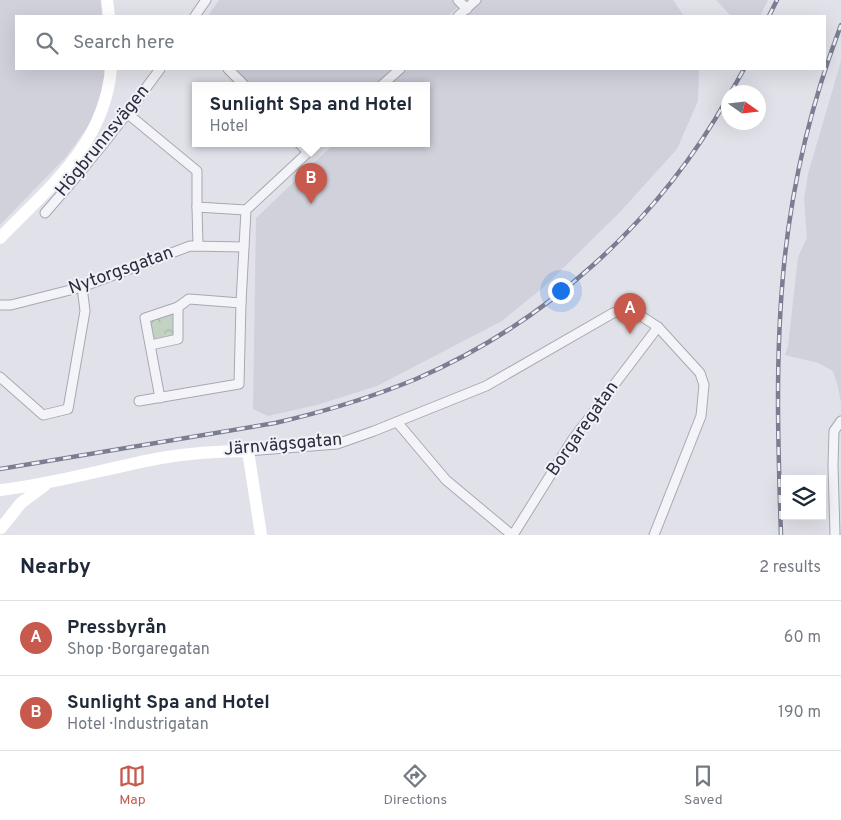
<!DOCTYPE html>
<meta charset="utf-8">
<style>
:root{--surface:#fff;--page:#f6f6f7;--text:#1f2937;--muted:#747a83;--line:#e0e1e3;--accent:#c85a4d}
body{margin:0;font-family:Overpass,sans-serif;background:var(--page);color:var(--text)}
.controls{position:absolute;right:15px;bottom:15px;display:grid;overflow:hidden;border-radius:0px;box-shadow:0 5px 20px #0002}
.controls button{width:45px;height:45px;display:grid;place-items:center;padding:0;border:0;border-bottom:1px solid var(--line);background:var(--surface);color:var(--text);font:25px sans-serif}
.compass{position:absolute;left:721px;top:85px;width:45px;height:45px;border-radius:50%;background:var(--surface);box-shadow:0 5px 20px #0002;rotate:104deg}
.you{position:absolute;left:560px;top:290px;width:18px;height:18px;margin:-12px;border:4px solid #fff;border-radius:50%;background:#1a73e8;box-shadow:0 0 0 8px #1a73e833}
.badge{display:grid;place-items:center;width:32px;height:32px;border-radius:50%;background:var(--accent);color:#fff;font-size:16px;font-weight:700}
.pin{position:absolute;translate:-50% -41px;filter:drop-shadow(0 1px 2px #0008)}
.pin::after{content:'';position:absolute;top:26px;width:18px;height:15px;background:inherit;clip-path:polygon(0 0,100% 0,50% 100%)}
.popup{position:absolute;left:192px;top:82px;width:238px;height:65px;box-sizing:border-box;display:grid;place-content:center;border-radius:0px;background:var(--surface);filter:drop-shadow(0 1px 4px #0005);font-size:16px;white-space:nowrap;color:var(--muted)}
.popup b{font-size:19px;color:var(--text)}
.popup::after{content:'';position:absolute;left:50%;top:100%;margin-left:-10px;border:10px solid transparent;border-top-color:var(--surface)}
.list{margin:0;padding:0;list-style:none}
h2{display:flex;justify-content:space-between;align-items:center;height:65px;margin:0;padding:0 20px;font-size:21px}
h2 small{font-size:16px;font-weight:400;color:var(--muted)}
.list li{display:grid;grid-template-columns:32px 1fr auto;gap:15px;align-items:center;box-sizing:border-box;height:75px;padding:0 20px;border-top:1px solid var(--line)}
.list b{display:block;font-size:19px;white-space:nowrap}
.list p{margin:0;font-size:16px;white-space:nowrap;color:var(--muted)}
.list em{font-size:16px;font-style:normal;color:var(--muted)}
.icon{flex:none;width:28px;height:28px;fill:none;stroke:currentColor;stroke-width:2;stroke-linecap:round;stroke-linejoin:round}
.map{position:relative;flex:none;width:841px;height:535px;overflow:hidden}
.search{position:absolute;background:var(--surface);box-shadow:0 5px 20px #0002;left:15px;right:15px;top:15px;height:55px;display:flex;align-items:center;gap:12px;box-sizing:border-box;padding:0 18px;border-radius:0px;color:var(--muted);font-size:19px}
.sheet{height:215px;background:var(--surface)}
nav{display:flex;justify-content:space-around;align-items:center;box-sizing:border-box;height:70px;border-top:1px solid var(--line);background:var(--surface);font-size:14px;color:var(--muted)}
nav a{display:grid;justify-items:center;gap:2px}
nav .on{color:var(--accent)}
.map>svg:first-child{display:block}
.built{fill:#d0d1db}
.park{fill:url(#park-crowns)}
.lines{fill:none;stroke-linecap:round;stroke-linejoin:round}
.street-casing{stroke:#a6a8b3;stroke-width:11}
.street{stroke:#f4f4f8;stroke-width:9}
.secondary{stroke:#fff;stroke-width:12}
.rail-casing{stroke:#7b7e92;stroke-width:4.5}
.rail{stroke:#f1f2f7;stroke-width:2.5;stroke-dasharray:8;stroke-linecap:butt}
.labels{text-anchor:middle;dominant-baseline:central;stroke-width:4;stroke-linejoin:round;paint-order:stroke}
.street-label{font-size:18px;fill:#2a2d40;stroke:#f1f2f7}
</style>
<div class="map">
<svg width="841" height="535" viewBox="0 0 841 535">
<defs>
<pattern id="park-crowns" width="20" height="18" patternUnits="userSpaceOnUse" patternTransform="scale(1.25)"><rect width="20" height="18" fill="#c3d3c3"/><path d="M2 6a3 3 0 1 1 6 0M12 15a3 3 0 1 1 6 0" fill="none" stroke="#a8b5a9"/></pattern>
</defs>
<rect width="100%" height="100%" fill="#e1e2e9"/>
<g class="built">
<path d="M0,0H101L102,16H16V69H104L105,77L96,116L65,158L0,225Z"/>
<path d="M219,0H453L459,6L448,16H208Z"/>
<path d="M477,0H673L684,16H460Z"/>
<path d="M716,0H768L760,16H731Z"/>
<path d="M841,61V403L838,387L833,371L818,363L785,355L788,346L798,257L807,238L804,199L808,174Z"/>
<path d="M234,69H392L375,85H251Z"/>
<path d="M405,69H699L698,101L677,149L621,211L545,286L502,321L377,386L317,405L268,416L253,409L256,218L335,143H426V85H388Z"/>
</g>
<path class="park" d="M173,311L176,312L175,337L154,342L149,321Z"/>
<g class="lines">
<g class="street-casing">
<g id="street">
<path d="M458,0L467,9"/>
<path d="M195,16L206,0"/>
<path d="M458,16L476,0"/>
<path d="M228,69L244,85"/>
<path d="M382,85L400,69"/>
<path d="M128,114L197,171V207L246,210"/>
<path d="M299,143L308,152"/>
<path d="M197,207L198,246"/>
<path d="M45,213C86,167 124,119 160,69"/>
<path d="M0,305H11L82,287L190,246L244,247"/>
<path d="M151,345L178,339V307"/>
<path d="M0,377L43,415L68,409L85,311L82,287"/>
<path d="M160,398L145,318L178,307L189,299L241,303L246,210L318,143"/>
<path d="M139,401L239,384L241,303"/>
<path d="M397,422L446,480L512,535"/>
<path d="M248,451L337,444L374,431L486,386L613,313L629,308L658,327L700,373L704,385L701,416L654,535"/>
<path d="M513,535L573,439L658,327"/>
<path d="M835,535L833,465L834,431L841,421"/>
</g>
</g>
<use href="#street" class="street"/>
<g class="secondary">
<path d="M107,0L109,16"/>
<path d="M0,238C49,187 104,145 111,69"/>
<path d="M0,490C55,484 107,468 161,458C190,453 219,451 248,451L261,535"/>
<path d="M1,528L21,503L45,485"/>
</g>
<g class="rail-casing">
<g id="rail">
<path d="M769,16L777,0"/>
<path d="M731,92L744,69"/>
<path d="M0,469L275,423C323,412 370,398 416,379C546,323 659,221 728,97"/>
<path d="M781,535C778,445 775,355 784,265C792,184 812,101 841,25"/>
</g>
</g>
<use href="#rail" class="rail"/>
</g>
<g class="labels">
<g class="street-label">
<text transform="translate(103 141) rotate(-51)">Högbrunnsvägen</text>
<text transform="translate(121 271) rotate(-20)">Nytorgsgatan</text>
<text transform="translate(583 429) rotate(-55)">Borgaregatan</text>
<text transform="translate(283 445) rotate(-5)">Järnvägsgatan</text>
</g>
</g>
</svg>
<div class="controls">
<button><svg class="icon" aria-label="layers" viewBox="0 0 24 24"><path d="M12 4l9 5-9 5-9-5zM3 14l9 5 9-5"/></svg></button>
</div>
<svg class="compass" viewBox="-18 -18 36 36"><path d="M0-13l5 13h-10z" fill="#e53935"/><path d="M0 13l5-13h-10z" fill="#747a83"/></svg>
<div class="you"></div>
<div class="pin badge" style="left:630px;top:334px">A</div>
<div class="pin badge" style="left:311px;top:204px">B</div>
<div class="popup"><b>Sunlight Spa and Hotel</b>Hotel</div>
<div class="search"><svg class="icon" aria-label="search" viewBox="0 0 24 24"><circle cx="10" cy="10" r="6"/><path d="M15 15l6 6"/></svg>Search here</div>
</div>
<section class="sheet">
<h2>Nearby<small>2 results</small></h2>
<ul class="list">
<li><span class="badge">A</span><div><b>Pressbyrån</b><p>Shop · Borgaregatan</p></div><em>60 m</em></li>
<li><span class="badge">B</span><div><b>Sunlight Spa and Hotel</b><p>Hotel · Industrigatan</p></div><em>190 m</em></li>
</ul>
</section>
<nav>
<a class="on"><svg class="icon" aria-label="map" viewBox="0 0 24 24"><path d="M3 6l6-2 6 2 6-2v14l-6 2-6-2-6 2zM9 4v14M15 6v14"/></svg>Map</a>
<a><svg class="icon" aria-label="directions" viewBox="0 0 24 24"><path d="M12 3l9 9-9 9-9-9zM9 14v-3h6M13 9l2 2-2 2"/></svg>Directions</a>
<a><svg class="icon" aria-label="saved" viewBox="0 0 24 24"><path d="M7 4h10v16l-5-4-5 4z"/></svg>Saved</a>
</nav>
